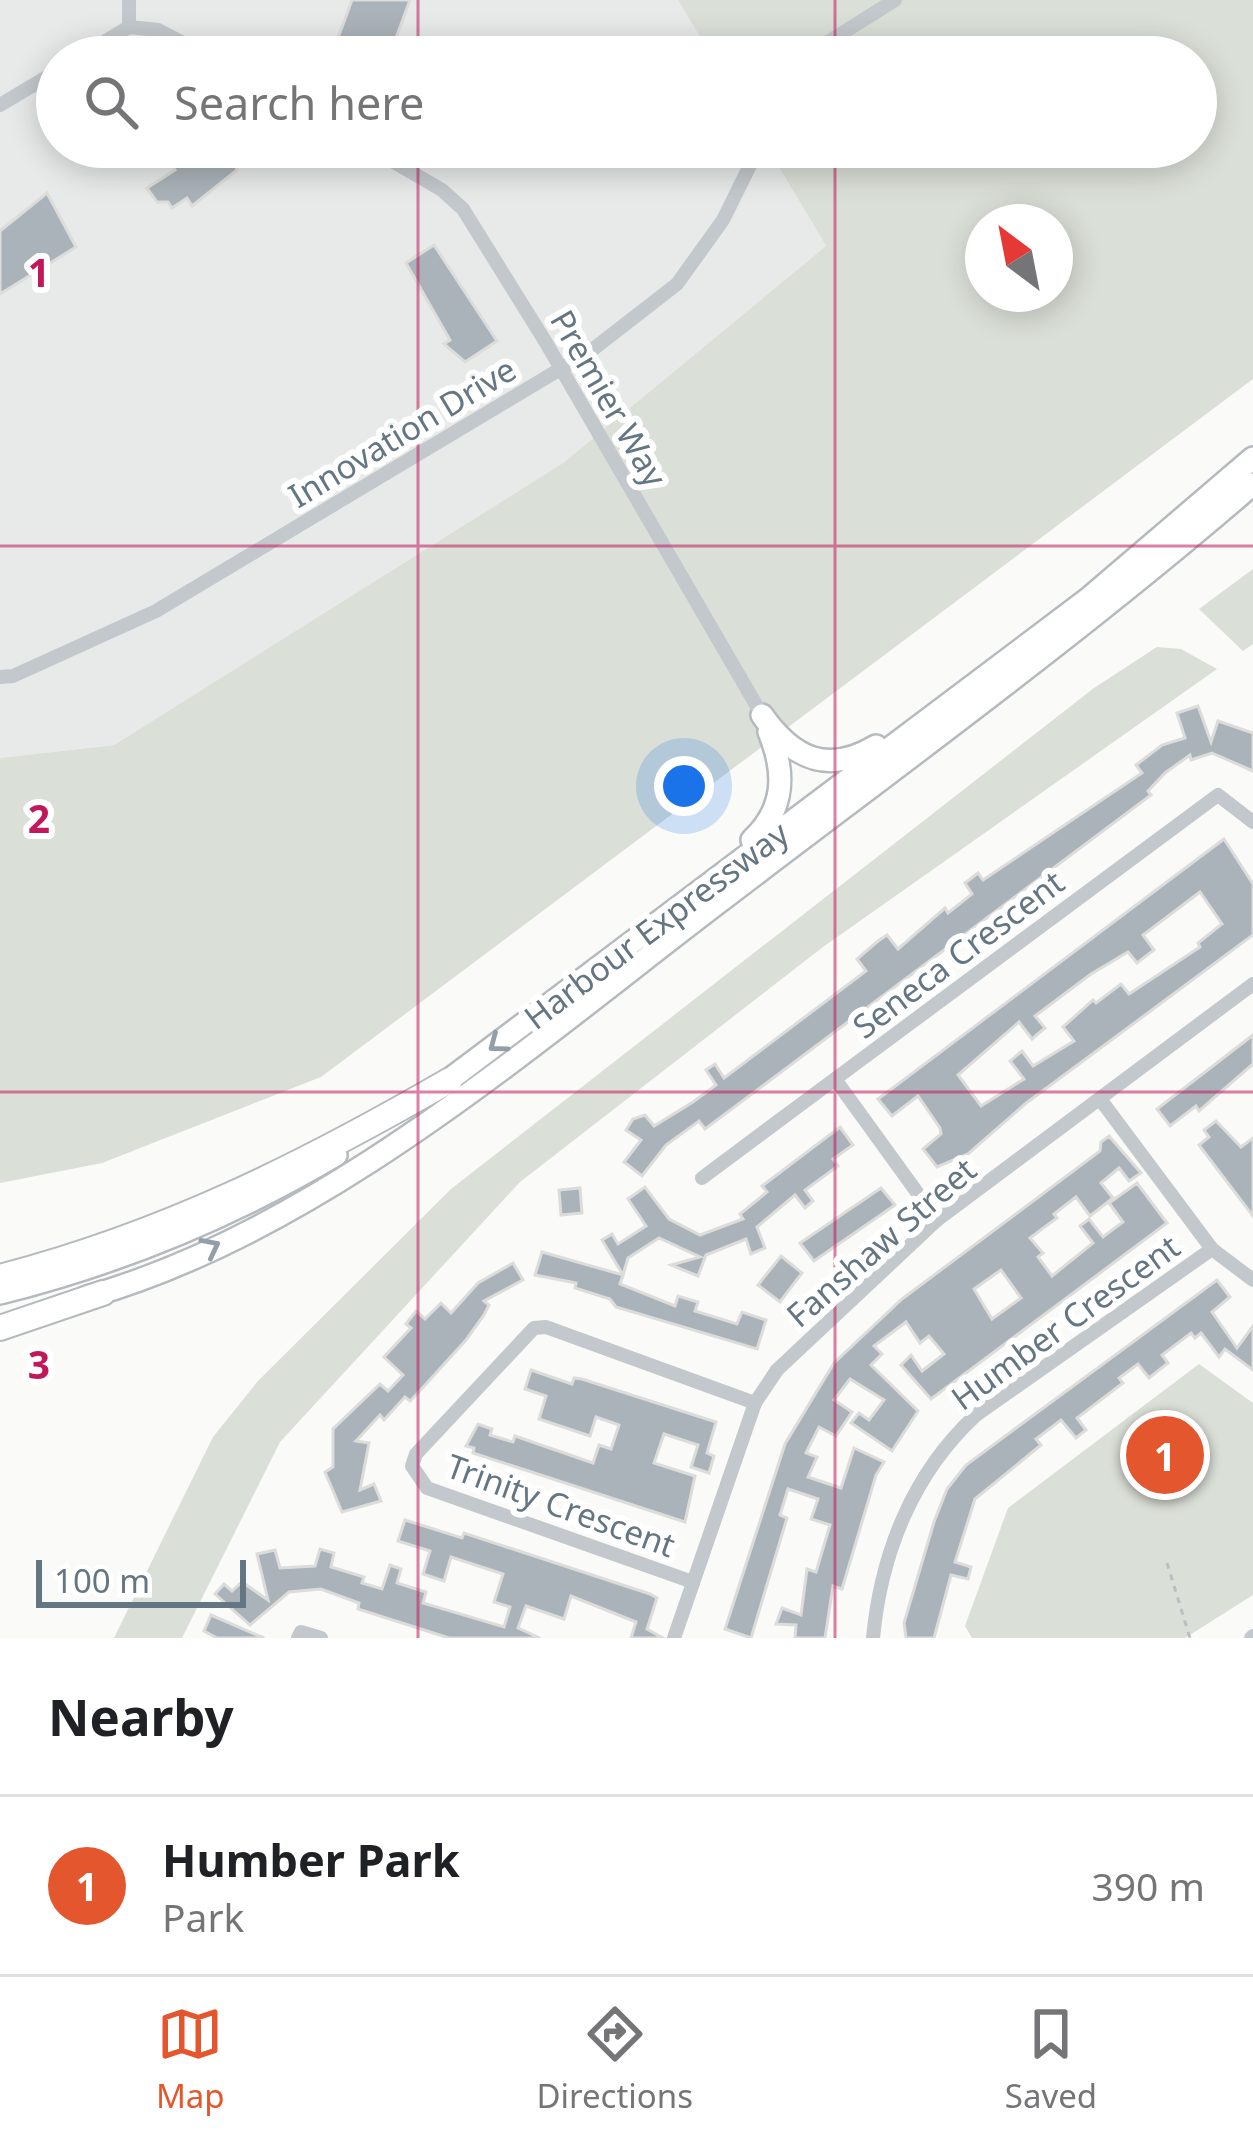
<!DOCTYPE html>
<style>
:root{--surface:#fff;--page:#f2f2f2;--text:#202124;--muted:#757577;--line:#e0e0e0;--accent:#e4572e}
body{margin:0;font-family:"Noto Sans",sans-serif;background:var(--page);color:var(--text)}
.compass{position:absolute;left:965px;top:204px;width:108px;height:108px;border-radius:50%;background:var(--surface);box-shadow:0 6px 30px #0003;rotate:328deg}
.scale{position:absolute;left:36px;bottom:30px;width:210px;box-sizing:border-box;padding-left:12px;border:6px solid #657683;border-top:0;font-size:33px;line-height:42px;white-space:nowrap;color:#657683;-webkit-text-stroke:9px #fff;paint-order:stroke}
.you{position:absolute;left:684px;top:786px;width:42px;height:42px;margin:-30px;border:9px solid #fff;border-radius:50%;background:#1a73e8;box-shadow:0 0 0 18px #1a73e833}
.badge{display:grid;place-items:center;width:78px;height:78px;border-radius:50%;background:var(--accent);color:#fff;font-size:39px;font-weight:700}
.pin{position:absolute;translate:-50% -50%;border:6px solid #fff;box-shadow:0 3px 12px #0006}
.list{margin:0;padding:0;list-style:none}
h2{display:flex;justify-content:space-between;align-items:center;height:156px;margin:0;padding:0 48px;font-size:51px}
h2 small{font-size:39px;font-weight:400;color:var(--muted)}
.list li{display:grid;grid-template-columns:78px 1fr auto;gap:36px;align-items:center;box-sizing:border-box;height:180px;padding:0 48px;border-top:3px solid var(--line)}
.list b{display:block;font-size:45px;white-space:nowrap}
.list p{margin:0;font-size:39px;white-space:nowrap;color:var(--muted)}
.list em{font-size:39px;font-style:normal;color:var(--muted)}
.icon{flex:none;width:66px;height:66px;fill:none;stroke:currentColor;stroke-width:2;stroke-linecap:round;stroke-linejoin:round}
.map{position:relative;flex:none;width:1253px;height:1638px;overflow:hidden}
.search{position:absolute;background:var(--surface);box-shadow:0 6px 30px #0003;left:36px;right:36px;top:36px;height:132px;display:flex;align-items:center;gap:30px;box-sizing:border-box;padding:0 42px;border-radius:66px;color:var(--muted);font-size:45px}
.sheet{height:336px;background:var(--surface)}
nav{display:flex;justify-content:space-around;align-items:center;box-sizing:border-box;height:168px;border-top:3px solid var(--line);background:var(--surface);font-size:33px;color:var(--muted)}
nav a{display:grid;justify-items:center;gap:6px}
nav .on{color:var(--accent)}
.map>svg:first-child{display:block}
.built{fill:#e8e9e9}
.green{fill:#dadfd7;fill-rule:evenodd}
.building{fill:#aab3b9;stroke:#dcdcda;stroke-width:3;fill-rule:evenodd}
.lines{fill:none;stroke-linecap:round;stroke-linejoin:round}
.primary-casing{stroke:#b5babe;stroke-width:26}
.highway-casing{stroke:#b4b9bd;stroke-width:28}
.path{stroke:#bbbfc2;stroke-width:3;stroke-dasharray:6 6;stroke-linecap:butt}
.street{stroke:#c3c8cc;stroke-width:14}
.primary{stroke:#fff;stroke-width:21}
.highway{stroke:#fff;stroke-width:24}
.oneway{stroke:#939fa8}
.grid{fill:none;stroke:#c2185b;stroke-width:3;stroke-opacity:0.55}
.labels{text-anchor:middle;dominant-baseline:central;stroke-width:12;stroke-linejoin:round;paint-order:stroke}
.street-label{font-size:33px;fill:#657683;stroke:#fff}
.grid-label{font-size:39px;text-anchor:middle;font-weight:bold;fill:#c2185b;stroke:#fff;stroke-width:12;stroke-linejoin:round;paint-order:stroke}
</style>
<div class="map">
<svg width="1253" height="1638" viewBox="0 0 1253 1638">
<rect width="100%" height="100%" fill="#fafaf8"/>
<path class="built" d="M0,0H678L712,57H57V147H767L826,246L563,463L114,745L0,758Z"/>
<g class="green">
<path d="M678,0H1253V379L321,1077L102,1163L0,1183V758L114,745L563,463L826,246L767,147H1196V57H712ZM983,222H1055V294H983Z"/>
<path d="M1253,569V644L1243,651L1199,609Z"/>
<path d="M1157,647L1181,649L1217,669L823,947L520,1182L280,1442L182,1638H114L213,1437L258,1381L451,1189L1094,688Z"/>
<path d="M1199,1364L1253,1403V1595L1185,1638H972L965,1626L1008,1508Z"/>
</g>
<g class="building">
<path d="M352,0H410L389,57H331Z"/>
<path d="M209,147H242L234,159L237,170L192,206L187,198L172,208L168,202H157L147,188L175,170L172,165Z"/>
<path d="M47,193L76,247L0,294V231Z"/>
<path d="M434,245L497,341L465,362L444,344L450,340L406,263Z"/>
<path d="M1198,706L1211,742L1218,721L1253,733V771L1212,753L1191,760L1190,755L1165,773L1148,791L1151,795L705,1129L699,1121L666,1145L642,1176L624,1162L641,1140L626,1130L633,1119L645,1115L654,1126L693,1102L716,1085L706,1070L715,1064L724,1078L866,971L857,959L878,941L887,935L898,949L945,908L948,913L972,894L965,883L978,873L983,880L1142,773L1136,765L1162,745L1185,738L1177,713Z"/>
<path d="M1224,839L1253,884V935L1025,1104L968,1154L937,1167L923,1149L941,1134L940,1128L918,1096L892,1116L878,1099ZM1200,892L1222,924L1198,943L1200,947L1129,994L1121,984L1096,1003L1093,1000L1063,1027L1074,1041L1033,1066L1022,1051L1010,1061L1024,1079L981,1106L958,1075L1019,1022L1032,1039L1045,1028L1035,1016L1091,974L1128,952L1137,963L1154,950L1143,935Z"/>
<path d="M1253,1035V1064L1199,1111L1196,1106L1170,1126L1157,1109Z"/>
<path d="M1216,1121L1241,1147L1253,1138V1216L1199,1145L1209,1137L1204,1130Z"/>
<path d="M840,1127L853,1145L833,1159L838,1166L805,1190L813,1201L805,1208L795,1195L757,1227L765,1248L751,1254L746,1239L706,1255L698,1276L671,1265L700,1257L659,1238L628,1258L623,1275L602,1240L612,1234L618,1244L646,1226L628,1199L645,1187L669,1219L700,1235L743,1219L740,1214L767,1192L762,1186Z"/>
<path d="M1109,1136L1141,1173L1129,1181L1119,1168L1101,1183L1113,1198L1090,1216L1076,1197L1054,1214L1057,1218L1030,1238L1043,1253L1038,1257L1052,1276L1093,1243L1080,1226L1089,1219L1103,1237L1123,1222L1109,1203L1137,1183L1167,1223L931,1399L901,1365L911,1355L922,1371L944,1354L929,1336L920,1343L906,1322L874,1346L882,1354L871,1365L918,1411L892,1451L851,1423L859,1413L869,1420L884,1400L850,1379L834,1400L852,1412L836,1436L819,1427L806,1453L817,1457L808,1477L841,1488L854,1448L884,1462L876,1475L842,1589L833,1586L825,1638H795L796,1625L776,1624L782,1608L801,1615L807,1569L816,1572L830,1525L811,1519L818,1499L788,1489L780,1515L787,1518L751,1638L725,1629L785,1444L834,1363L902,1299L1100,1151L1101,1142ZM1001,1270L1021,1298L992,1319L974,1289Z"/>
<path d="M580,1188L582,1213L561,1215L559,1190Z"/>
<path d="M881,1188L895,1205L814,1261L800,1243Z"/>
<path d="M542,1252L623,1275L620,1284L675,1306L678,1296L698,1302L695,1311L737,1324L742,1312L766,1320L757,1349L616,1307L610,1299L575,1288L576,1283L535,1275Z"/>
<path d="M781,1256L802,1273L780,1302L758,1285Z"/>
<path d="M513,1263L523,1280L484,1301L489,1305L484,1315L466,1340L416,1395L410,1401L405,1397L384,1420L380,1415L356,1441L369,1443L360,1490L374,1484L381,1501L342,1512L325,1472L333,1467V1429L380,1384L388,1391L403,1375L384,1357L411,1328L406,1324L416,1311L425,1319L441,1303L451,1313L478,1283Z"/>
<path d="M1217,1280L1230,1297L1212,1312L1237,1348L1253,1326V1370L1225,1349L1219,1357L1201,1333L1195,1338L1191,1333L1162,1355L1168,1363L1149,1378L1138,1364L1119,1378L1123,1383L1077,1418L1086,1430L1076,1438L1061,1420L1036,1439L1041,1445L975,1499L955,1562L971,1567L968,1579L951,1575L934,1638H906L904,1623L934,1522L947,1489L966,1465Z"/>
<path d="M531,1370L572,1384L574,1378L582,1379L716,1422L707,1453L714,1456L709,1473L691,1467L698,1445L664,1434L654,1463L695,1476L685,1522L473,1453L474,1448L466,1446L478,1424L492,1429L490,1435L513,1442L515,1436L593,1463L599,1445L611,1449L619,1425L596,1417L590,1436L539,1419L546,1396L525,1389Z"/>
<path d="M405,1520L462,1538L464,1533L650,1594L657,1598L647,1629L663,1638H631L636,1622L571,1596L564,1619L526,1606L518,1628L540,1638H449L358,1609L359,1603L321,1589L289,1592L250,1625L215,1594L224,1584L232,1591L242,1582L268,1600L257,1554L275,1550L280,1568L315,1566L320,1549L334,1553L331,1567L364,1577L362,1583L382,1589L390,1565L401,1569L397,1583L426,1592L423,1603L504,1627L510,1607L494,1602L503,1574L451,1557L444,1581L423,1574L430,1551L398,1541Z"/>
<path d="M211,1615L264,1638H217L204,1631Z"/>
</g>
<g class="lines">
<g class="primary-casing">
<g id="primary">
<path d="M762,715C793,759 828,775 876,746"/>
<path d="M752,840C785,809 786,773 769,732"/>
<path d="M437,1089L1088,599L1253,458"/>
<path d="M0,1293C121,1263 229,1218 336,1155"/>
<path d="M87,1297C320,1231 533,1043 723,899C901,763 1083,631 1253,484"/>
</g>
</g>
<g class="highway-casing">
<g id="highway">
<path d="M0,1277C165,1234 303,1165 450,1080"/>
<path d="M0,1328L103,1293"/>
</g>
</g>
<path class="path" d="M1167,1563L1190,1638"/>
<g class="street">
<path d="M129,0V27L158,30L210,57"/>
<path d="M79,57L129,27"/>
<path d="M804,57L895,0"/>
<path d="M0,105L57,71"/>
<path d="M368,147L442,190L463,209L545,341L762,715"/>
<path d="M0,677L13,676L156,611L592,350L677,284L723,220L759,147"/>
<path d="M1100,1099L1212,1249L1253,1280"/>
<path d="M702,1178L835,1079"/>
<path d="M937,1220L835,1079L1218,795L1253,822"/>
<path d="M690,1581L427,1488L412,1466L416,1454L534,1328L546,1327L755,1403"/>
<path d="M298,1638L301,1632L321,1638"/>
<path d="M674,1638L755,1403L777,1370L937,1220L1253,984"/>
<path d="M873,1638C881,1553 913,1473 976,1415L1212,1249"/>
<path d="M1251,1638L1253,1636"/>
</g>
<use href="#primary" class="primary"/>
<use href="#highway" class="highway"/>
</g>
<defs><path id="oneway-chevron" d="M-2-3.5L2.5 0L-2 3.5" fill="none" stroke-width="1.6" stroke-linecap="round" stroke-linejoin="round" transform="scale(3)"/></defs>
<g class="oneway">
<use href="#oneway-chevron" transform="translate(497 1044) rotate(143)"/>
<use href="#oneway-chevron" transform="translate(211 1247) rotate(-27)"/>
</g>
<path class="grid" d="M418,0V57M835,0V57M418,147V1638M835,147V1638M0,546H1253M0,1092H1253"/>
<g class="labels">
<g class="street-label">
<text transform="translate(609 398) rotate(60)">Premier Way</text>
<text transform="translate(402 432) rotate(-31)">Innovation Drive</text>
<text transform="translate(656 925) rotate(-37)">Harbour Expressway</text>
<text transform="translate(958 954) rotate(-37)">Seneca Crescent</text>
<text transform="translate(881 1242) rotate(-41)">Fanshaw Street</text>
<text transform="translate(1065 1322) rotate(-36)">Humber Crescent</text>
<text transform="translate(561 1505) rotate(20)">Trinity Crescent</text>
</g>
</g>
<g class="grid-label">
<text x="39" y="287">1</text>
<text x="39" y="833">2</text>
<text x="39" y="1379">3</text>
</g>
</svg>
<svg class="compass" viewBox="-18 -18 36 36"><path d="M0-13l5 13h-10z" fill="#e53935"/><path d="M0 13l5-13h-10z" fill="#757577"/></svg>
<div class="scale">100 m</div>
<div class="you"></div>
<div class="pin badge" style="left:1165px;top:1455px">1</div>
<div class="search"><svg class="icon" aria-label="search" viewBox="0 0 24 24"><circle cx="10" cy="10" r="6"/><path d="M15 15l6 6"/></svg>Search here</div>
</div>
<section class="sheet">
<h2>Nearby<small></small></h2>
<ul class="list">
<li><span class="badge">1</span><div><b>Humber Park</b><p>Park</p></div><em>390 m</em></li>
</ul>
</section>
<nav>
<a class="on"><svg class="icon" aria-label="map" viewBox="0 0 24 24"><path d="M3 6l6-2 6 2 6-2v14l-6 2-6-2-6 2zM9 4v14M15 6v14"/></svg>Map</a>
<a><svg class="icon" aria-label="directions" viewBox="0 0 24 24"><path d="M12 3l9 9-9 9-9-9zM9 14v-3h6M13 9l2 2-2 2"/></svg>Directions</a>
<a><svg class="icon" aria-label="saved" viewBox="0 0 24 24"><path d="M7 4h10v16l-5-4-5 4z"/></svg>Saved</a>
</nav>
